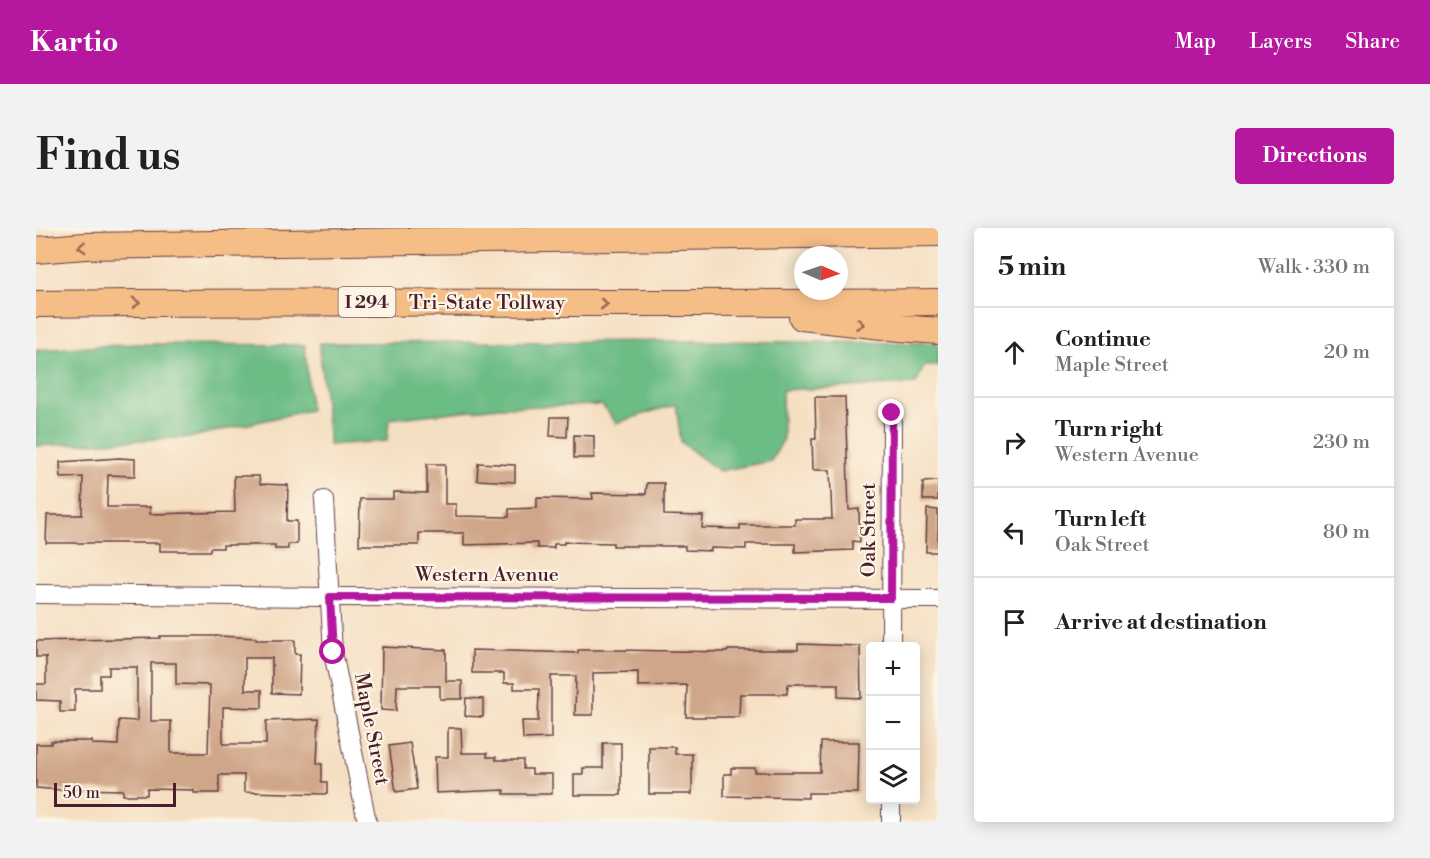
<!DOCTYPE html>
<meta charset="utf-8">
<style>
:root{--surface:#fff;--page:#f2f2f2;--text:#202124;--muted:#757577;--line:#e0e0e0;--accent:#b5179e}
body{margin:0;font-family:"Libre Bodoni",serif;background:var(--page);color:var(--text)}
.controls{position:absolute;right:18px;bottom:18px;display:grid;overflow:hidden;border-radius:6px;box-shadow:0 3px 15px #0003}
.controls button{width:54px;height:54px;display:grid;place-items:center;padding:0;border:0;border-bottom:2px solid var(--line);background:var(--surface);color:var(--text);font:30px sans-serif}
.compass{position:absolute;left:758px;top:18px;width:54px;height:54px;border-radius:50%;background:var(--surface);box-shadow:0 3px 15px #0003;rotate:92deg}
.scale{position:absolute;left:18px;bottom:15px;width:122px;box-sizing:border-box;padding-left:6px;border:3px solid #4a1f2b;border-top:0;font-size:16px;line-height:21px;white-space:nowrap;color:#4a1f2b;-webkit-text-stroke:4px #fcf5e5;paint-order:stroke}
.stop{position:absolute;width:18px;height:18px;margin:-14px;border:4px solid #b5179e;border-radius:50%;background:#fff}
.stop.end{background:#b5179e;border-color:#fff;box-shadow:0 2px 6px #0008}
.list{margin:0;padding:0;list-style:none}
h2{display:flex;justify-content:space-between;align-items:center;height:78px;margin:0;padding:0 24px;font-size:26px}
h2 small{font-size:20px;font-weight:400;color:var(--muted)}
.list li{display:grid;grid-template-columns:39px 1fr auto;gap:18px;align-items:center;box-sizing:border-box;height:90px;padding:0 24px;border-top:2px solid var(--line)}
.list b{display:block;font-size:22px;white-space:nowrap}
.list p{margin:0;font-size:20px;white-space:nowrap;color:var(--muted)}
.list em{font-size:20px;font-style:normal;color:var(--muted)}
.icon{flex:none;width:33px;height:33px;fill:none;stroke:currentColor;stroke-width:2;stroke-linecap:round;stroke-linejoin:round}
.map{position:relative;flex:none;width:902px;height:594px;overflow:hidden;border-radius:6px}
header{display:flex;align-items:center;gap:36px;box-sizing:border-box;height:84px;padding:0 30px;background:var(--accent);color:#fff}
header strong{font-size:28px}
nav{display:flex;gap:33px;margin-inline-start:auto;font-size:21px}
.intro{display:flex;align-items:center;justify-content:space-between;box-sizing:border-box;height:144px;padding:0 36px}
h1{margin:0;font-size:42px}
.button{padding:15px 27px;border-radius:6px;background:var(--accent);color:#fff;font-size:21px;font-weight:700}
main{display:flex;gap:36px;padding:0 36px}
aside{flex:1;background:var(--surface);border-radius:6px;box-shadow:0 3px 15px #0003}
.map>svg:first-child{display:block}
.forest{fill:#6cbc86;stroke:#5b6e58;stroke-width:1.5}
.building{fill:#d0a689;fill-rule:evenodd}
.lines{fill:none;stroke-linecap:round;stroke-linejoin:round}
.minor-casing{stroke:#643c42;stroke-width:20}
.highway-casing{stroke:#643c42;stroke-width:28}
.minor{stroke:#fff;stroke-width:18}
.highway{stroke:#f6be87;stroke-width:26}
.oneway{stroke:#976754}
.route{stroke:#b5179e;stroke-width:8}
.labels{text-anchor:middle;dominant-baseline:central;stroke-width:4.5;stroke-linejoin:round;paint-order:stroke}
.shield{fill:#fcf5e5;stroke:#7f5f63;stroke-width:1.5}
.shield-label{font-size:18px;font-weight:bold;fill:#4a1f2b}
.street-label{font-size:20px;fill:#4a1f2b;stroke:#fcf5e5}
</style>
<header>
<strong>Kartio</strong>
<nav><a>Map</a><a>Layers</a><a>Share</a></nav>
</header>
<div class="intro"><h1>Find us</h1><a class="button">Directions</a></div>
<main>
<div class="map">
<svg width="902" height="594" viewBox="0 0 902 594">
<rect width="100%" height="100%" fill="#fcf5e5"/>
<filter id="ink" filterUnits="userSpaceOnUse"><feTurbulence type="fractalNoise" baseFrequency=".0167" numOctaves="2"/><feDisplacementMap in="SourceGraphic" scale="12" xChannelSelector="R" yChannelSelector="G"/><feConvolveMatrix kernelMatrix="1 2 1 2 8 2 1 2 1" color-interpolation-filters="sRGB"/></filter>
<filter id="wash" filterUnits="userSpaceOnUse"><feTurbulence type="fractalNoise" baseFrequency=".008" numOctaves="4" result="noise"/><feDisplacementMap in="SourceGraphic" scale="24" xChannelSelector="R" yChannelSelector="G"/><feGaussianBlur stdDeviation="1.35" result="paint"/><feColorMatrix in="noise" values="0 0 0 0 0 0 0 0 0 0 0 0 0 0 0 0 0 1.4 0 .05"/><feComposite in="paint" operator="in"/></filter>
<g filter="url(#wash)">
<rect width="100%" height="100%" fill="#f5dfc2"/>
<g class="forest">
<path d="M664,113L902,115V138H888L880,156L746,162L747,212L735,233L683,243L645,214L640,176L580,195L566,177L464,179L353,191L351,213L293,217L283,115Z"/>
<path d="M101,116L269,117L274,182L156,209L0,218V122Z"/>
</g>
<g id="blocks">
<g class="building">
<path d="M779,169H809L813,282L823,281L824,314L817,313V322L759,324V316H710V321L675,320V323L649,322V318H577V315L528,314V316H518V320H501V315L428,317V305H383V317H323L324,271H357V264L391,265V236H409V276H420V288L473,289V281L501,280V270L557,271L556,265L610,266L611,255H628V287L667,288L666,300L704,301V297H759V291H796L794,242H777L776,211H780Z"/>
<path d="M515,189H532L531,209L514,208Z"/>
<path d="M538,207L558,208V230H538Z"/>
<path d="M83,230L99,231V248L72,247L71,279H114V286L199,284L198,248H223L224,256L252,257L251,293H261V316H252V321H239V317H187V320H174V323H124V315H10L11,287H46L47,249L25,250L24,234Z"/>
<path d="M442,235L479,237V254L441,252Z"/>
<path d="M902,253V272H887V254Z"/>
<path d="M891,281L902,282V324H890Z"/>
<path d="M124,408H183L220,410V412H259V426H264L263,466L236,465V430H209V462H226V480L187,479V516H230V493L283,491L281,535L286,536V554H291V566L208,564V547H183V565H158V562L111,561V567H87V562L40,561L39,563L0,560V516H15V513H56V516L82,517L83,492L101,493V439H73V447H64V461H39V484H24V473L0,472V456H10V429H0V413L124,410ZM115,435H140V456L174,457L172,525H135V493H115Z"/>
<path d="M762,416L824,418L825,470L802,469V456H752L751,466H704L703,489H650L651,457L602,458V444L557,445V487H539L540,448H515V510L487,511L486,493H502L503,461H478V455H468V445H436V422L542,425V422H582L691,424L692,422H762Z"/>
<path d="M346,419L410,422V453H426V471H404V458H361L360,483L345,482Z"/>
<path d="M430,470L447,471V489L429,488Z"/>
<path d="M412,500H425L426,525H451V529H460V532H487V541H496V546H516V566H468V562L400,565L399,529H412Z"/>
<path d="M785,514H823L822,565H772V570L688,568V546H695V540H719V544H784Z"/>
<path d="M374,515L381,561L360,564L353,518Z"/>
<path d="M567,515H585V567H538V546H547V540H567Z"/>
<path d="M613,519H639V526H656V566H613Z"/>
</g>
</g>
</g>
<g filter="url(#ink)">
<use href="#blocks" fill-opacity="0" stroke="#643c42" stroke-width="1.5"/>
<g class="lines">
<g class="minor-casing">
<g id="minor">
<path d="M288,272L297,424L331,594"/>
<path d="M0,366L294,369L902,371"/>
<path d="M855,418L856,185"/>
<path d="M855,594V572"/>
</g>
</g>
<g class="highway-casing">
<g id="highway">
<path d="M0,22L49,18L902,5"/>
<path d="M0,76C301,72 601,77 902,74"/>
<path d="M766,89L864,100L902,103"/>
</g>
</g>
<use href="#minor" class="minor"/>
<use href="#highway" class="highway"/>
</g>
<defs><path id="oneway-chevron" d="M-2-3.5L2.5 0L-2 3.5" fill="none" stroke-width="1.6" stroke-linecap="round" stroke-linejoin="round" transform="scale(1.5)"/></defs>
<g class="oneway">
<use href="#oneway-chevron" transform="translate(46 19) rotate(177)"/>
<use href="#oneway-chevron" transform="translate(100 75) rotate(-1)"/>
<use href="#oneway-chevron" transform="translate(568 76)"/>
<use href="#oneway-chevron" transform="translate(824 96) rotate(7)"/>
</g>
</g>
<g class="lines" filter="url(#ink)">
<path class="route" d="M297,424L294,369L855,370L856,185"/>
</g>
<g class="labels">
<rect class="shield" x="302.5" y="59" width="57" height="30" rx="4.5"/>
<g class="shield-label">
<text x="331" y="74">I 294</text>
</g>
<g class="street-label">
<text x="451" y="75">Tri-State Tollway</text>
<text transform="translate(833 302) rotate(-90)">Oak Street</text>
<text x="451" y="347">Western Avenue</text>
<text transform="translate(335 501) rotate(79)">Maple Street</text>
</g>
</g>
</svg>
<div class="controls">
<button>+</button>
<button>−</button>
<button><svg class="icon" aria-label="layers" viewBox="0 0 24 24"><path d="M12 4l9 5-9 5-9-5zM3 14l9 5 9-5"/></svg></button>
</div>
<svg class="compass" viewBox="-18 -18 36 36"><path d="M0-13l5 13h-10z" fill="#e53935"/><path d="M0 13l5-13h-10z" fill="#757577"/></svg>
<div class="scale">50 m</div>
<div class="stop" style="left:297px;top:424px"></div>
<div class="stop end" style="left:856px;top:185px"></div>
</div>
<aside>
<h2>5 min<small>Walk · 330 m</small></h2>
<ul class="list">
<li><svg class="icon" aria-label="ahead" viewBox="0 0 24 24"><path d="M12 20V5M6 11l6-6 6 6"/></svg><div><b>Continue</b><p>Maple Street</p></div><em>20 m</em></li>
<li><svg class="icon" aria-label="right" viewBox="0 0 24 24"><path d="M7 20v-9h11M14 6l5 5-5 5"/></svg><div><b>Turn right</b><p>Western Avenue</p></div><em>230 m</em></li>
<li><svg class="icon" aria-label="left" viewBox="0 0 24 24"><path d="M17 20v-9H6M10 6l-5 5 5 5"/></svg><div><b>Turn left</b><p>Oak Street</p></div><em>80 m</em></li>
<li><svg class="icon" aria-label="arrive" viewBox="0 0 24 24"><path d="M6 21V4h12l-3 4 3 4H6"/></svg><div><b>Arrive at destination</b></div></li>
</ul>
</aside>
</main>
